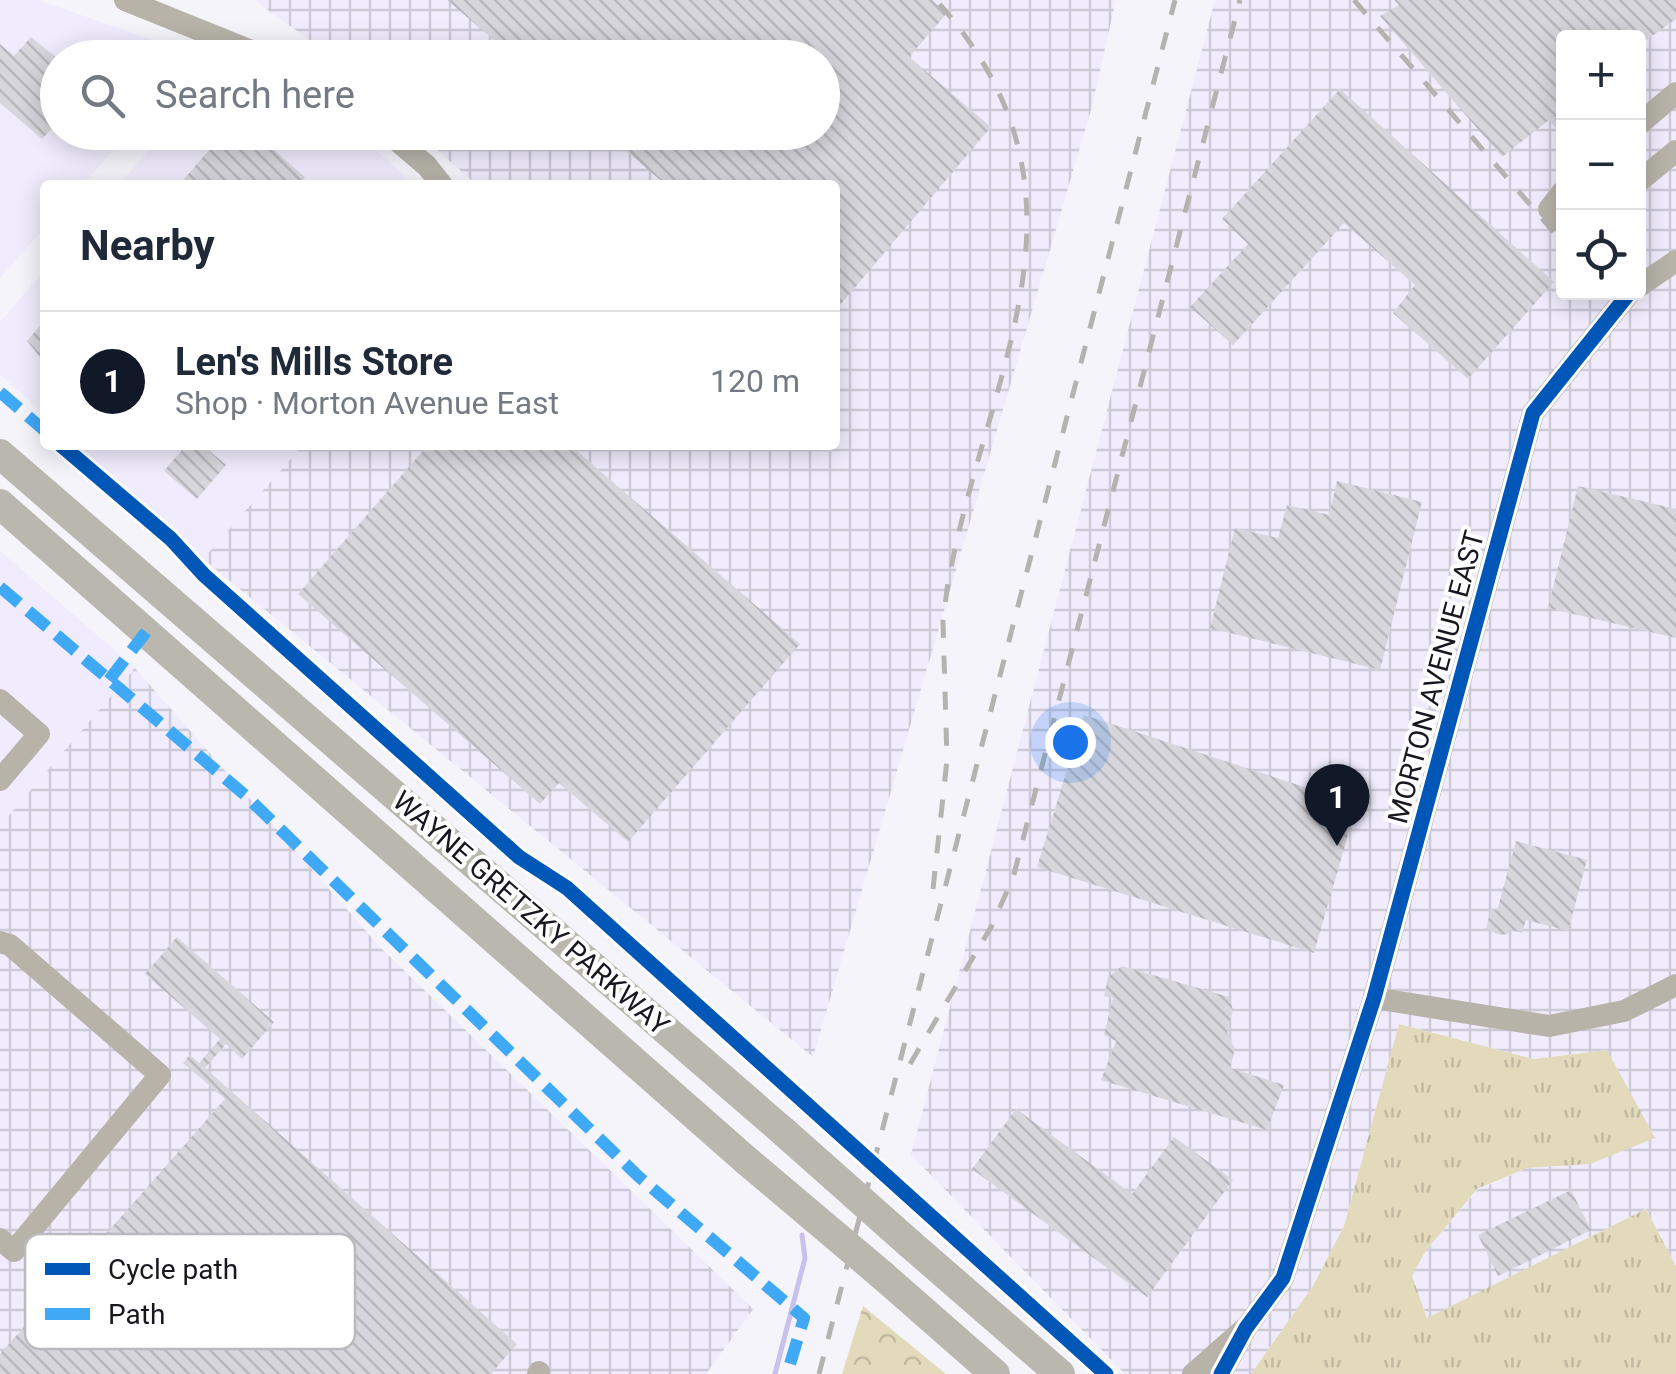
<!DOCTYPE html>
<meta charset="utf-8">
<style>
:root{--surface:#fff;--page:#f2f2f3;--text:#1f2937;--muted:#747a83;--line:#e0e1e3;--accent:#111827}
body{margin:0;font-family:Roboto,sans-serif;background:var(--page);color:var(--text)}
.controls{position:absolute;right:30px;top:30px;display:grid;overflow:hidden;border-radius:10px;box-shadow:0 5px 25px #0003}
.controls button{width:90px;height:90px;display:grid;place-items:center;padding:0;border:0;border-bottom:2px solid var(--line);background:var(--surface);color:var(--text);font:50px sans-serif}
.you{position:absolute;left:1070px;top:742px;width:35px;height:35px;margin:-25px;border:8px solid #fff;border-radius:50%;background:#1a73e8;box-shadow:0 0 0 15px #1a73e833}
.badge{display:grid;place-items:center;width:65px;height:65px;border-radius:50%;background:var(--accent);color:#fff;font-size:32px;font-weight:700}
.pin{position:absolute;translate:-50% -82px;filter:drop-shadow(0 2px 5px #0008)}
.pin::after{content:'';position:absolute;top:52px;width:35px;height:30px;background:inherit;clip-path:polygon(0 0,100% 0,50% 100%)}
.list{margin:0;padding:0;list-style:none}
h2{display:flex;justify-content:space-between;align-items:center;height:130px;margin:0;padding:0 40px;font-size:42px}
h2 small{font-size:32px;font-weight:400;color:var(--muted)}
.list li{display:grid;grid-template-columns:65px 1fr auto;gap:30px;align-items:center;box-sizing:border-box;height:140px;padding:0 40px;border-top:2px solid var(--line)}
.list b{display:block;font-size:38px;white-space:nowrap}
.list p{margin:0;font-size:32px;white-space:nowrap;color:var(--muted)}
.list em{font-size:32px;font-style:normal;color:var(--muted)}
.icon{flex:none;width:55px;height:55px;fill:none;stroke:currentColor;stroke-width:2;stroke-linecap:round;stroke-linejoin:round}
.map{position:relative;flex:none;width:1676px;height:1374px;overflow:hidden}
.search{position:absolute;background:var(--surface);box-shadow:0 5px 25px #0003;left:40px;top:40px;width:800px;height:110px;display:flex;align-items:center;gap:25px;box-sizing:border-box;padding:0 35px;border-radius:55px;color:var(--muted);font-size:38px}
.panel{position:absolute;background:var(--surface);box-shadow:0 5px 25px #0003;left:40px;top:180px;width:800px;height:270px;border-radius:10px}
.map>svg:first-child{display:block}
.built{fill:#f0ecfd}
.industrial{fill:url(#industrial-grid);fill-rule:evenodd}
.grass{fill:url(#grass-tufts)}
.forest{fill:url(#forest-crowns)}
.lines{fill:none;stroke-linecap:round;stroke-linejoin:round}
.stream{stroke:#cac0ec;stroke-width:5}
.building{fill:url(#building-back-hatch)}
.minor{stroke:#b7b3a9;stroke-width:22}
.major{stroke:#b9b7ae;stroke-width:30}
.rail{stroke:#b5b3b0;stroke-width:5;stroke-dasharray:18 18;stroke-linecap:butt}
.major-bridge{stroke:#b9b7ae;stroke-width:30}
.quiet{stroke:#3fa9f5;stroke-width:12;stroke-dasharray:25 12;stroke-linecap:butt}
.cycleway-casing{stroke:#fff;stroke-width:21}
.cycleway{stroke:#0057b8;stroke-width:15}
.labels{text-anchor:middle;dominant-baseline:central;stroke-width:8;stroke-linejoin:round;paint-order:stroke}
.street-label{font-size:28px;fill:#18161e;stroke:#fff}
.key{fill:#fff;stroke:#bab9bc;stroke-width:2.5}
.key-label{font-size:28px;fill:#18161e}
</style>
<div class="map">
<svg width="1676" height="1374" viewBox="0 0 1676 1374">
<defs>
<pattern id="industrial-grid" width="8" height="8" patternUnits="userSpaceOnUse" patternTransform="scale(2.5)"><rect width="8" height="8" fill="#f0ecfd"/><path d="M0 4h8M4 0v8" fill="none" stroke="#cdcad8"/></pattern>
<pattern id="grass-tufts" width="24" height="20" patternUnits="userSpaceOnUse" patternTransform="scale(2.5)"><rect width="24" height="20" fill="#e2dabb"/><path d="M3 7l-1-3M5 7V3M7 7l1-3M15 17l-1-3M17 17v-4M19 17l1-3" fill="none" stroke="#c1baa0"/></pattern>
<pattern id="forest-crowns" width="20" height="18" patternUnits="userSpaceOnUse" patternTransform="scale(2.5)"><rect width="20" height="18" fill="#e2dabb"/><path d="M2 6a3 3 0 1 1 6 0M12 15a3 3 0 1 1 6 0" fill="none" stroke="#c1baa0"/></pattern>
<pattern id="building-back-hatch" width="6" height="6" patternUnits="userSpaceOnUse" patternTransform="scale(2.5)"><rect width="6" height="6" fill="#d7d6dd"/><path d="M-1 5l2 2M0 0l6 6M5-1l2 2" fill="none" stroke="#b8b7bd"/></pattern>
</defs>
<rect width="100%" height="100%" fill="#f5f4fb"/>
<g class="built">
<path d="M0,0H38L153,40L166,50L167,57L58,58V132L129,133L82,185H45V227L0,278Z"/>
<path d="M164,132L357,133L415,185H119Z"/>
<path d="M45,270V415L0,374V322Z"/>
<path d="M78,445H303L203,559Z"/>
<path d="M0,551L135,668L0,826Z"/>
</g>
<g class="industrial">
<path d="M254,0H1116L1091,110L813,1057L203,559L303,445H835V185H477L418,133L822,132V58L333,57Z"/>
<path d="M1215,0H1676V1266L1646,1209L1428,1319L1411,1276L1425,1252L1477,1190L1527,1168L1590,1164L1607,1050L1534,1059L1399,1024L1344,1226L1313,1286L1251,1374H1125L911,1155ZM1564,38H1638V292H1564Z"/>
<path d="M135,668L380,947L753,1309L706,1374H0V826Z"/>
</g>
<path class="grass" d="M1399,1024L1534,1059L1607,1050L1655,1138L1590,1164L1527,1168L1477,1189L1425,1252L1412,1276L1427,1318L1646,1209L1676,1266V1374H1251L1313,1286L1344,1226Z"/>
<path class="forest" d="M863,1306L946,1374H842Z"/>
<g class="lines">
<path class="stream" d="M775,1374L805,1258L802,1235"/>
</g>
<g class="building">
<path d="M447,0H932L947,13L909,57L991,127L835,311V185H666L604,132H822V58H515Z"/>
<path d="M1394,0H1676V19L1638,46V38H1564V137L1549,120L1502,157L1380,16L1399,5Z"/>
<path d="M31,37L58,59V122L42,139L0,103V44L14,56Z"/>
<path d="M1340,89L1554,282L1468,379L1393,313L1415,285L1344,223L1233,345L1190,307L1248,244L1222,219Z"/>
<path d="M225,132H267L273,138L268,145L305,177L298,185H192L184,179Z"/>
<path d="M45,320V363L27,341Z"/>
<path d="M186,445H203L226,465L197,499L164,471Z"/>
<path d="M428,445H570L800,644L628,842L559,783L540,804L298,594Z"/>
<path d="M1337,481L1422,502L1380,670L1210,628L1235,528L1278,538L1287,505L1329,515Z"/>
<path d="M1578,486L1676,509V638L1548,608Z"/>
<path d="M1084,715L1357,804L1314,953L1037,867Z"/>
<path d="M1516,841L1587,860L1568,931L1526,920L1522,933L1510,929L1508,934L1500,935L1486,929L1491,909L1497,911Z"/>
<path d="M177,937L274,1022L242,1059L226,1044L205,1068L517,1344L491,1374H0V1354L225,1099L183,1063L190,1055L199,1063L220,1039L145,974Z"/>
<path d="M1122,966L1229,997L1233,1010L1227,1032L1235,1049L1230,1068L1284,1085L1267,1130L1101,1080L1116,1041L1104,1035L1113,998L1104,996L1108,977Z"/>
<path d="M1016,1109L1132,1194L1174,1137L1233,1180L1147,1297L972,1169Z"/>
<path d="M1571,1190L1591,1230L1498,1276L1478,1235Z"/>
</g>
<g class="lines">
<g class="minor">
<path d="M125,0L269,58"/>
<path d="M1638,125L1676,93"/>
<path d="M387,132L427,166L442,185"/>
<path d="M1638,182L1676,151"/>
<path d="M1564,190L1549,209L1564,224"/>
<path d="M1638,287L1676,261"/>
<path d="M0,700L39,734L0,780"/>
<path d="M0,942L10,945L160,1075L14,1251L0,1239"/>
<path d="M1374,998L1549,1026L1624,1011L1676,985"/>
<path d="M538,1374L539,1372"/>
<path d="M1193,1374L1243,1330"/>
<path d="M1221,1374L1246,1328L1283,1278L1374,998L1533,413L1630,292"/>
</g>
<g class="major">
<path d="M0,454L784,1132"/>
<path d="M0,504L747,1161"/>
<path d="M909,1243L1060,1374"/>
<path d="M882,1275L995,1374"/>
</g>
<g class="rail">
<path d="M1354,0L1564,244"/>
<path d="M933,889L947,760L943,622L947,589C985,370 1112,196 936,0"/>
<path d="M910,1064L991,927L1013,878L1240,0"/>
<path d="M819,1374L1175,0"/>
</g>
<g class="major-bridge">
<path d="M784,1132L909,1243"/>
<path d="M747,1161L882,1275"/>
</g>
<g class="quiet">
<path d="M0,392L45,431"/>
<path d="M0,587L245,795L638,1176L804,1318L787,1374"/>
<path d="M109,680L146,632"/>
</g>
<g class="cycleway-casing">
<g id="cycleway">
<path d="M61,445L171,539L204,575L519,857L567,888L1106,1374"/>
<path d="M1221,1374L1246,1328L1283,1278L1374,998L1533,413L1630,292"/>
</g>
</g>
<use href="#cycleway" class="cycleway"/>
</g>
<g class="labels">
<g class="street-label">
<text transform="translate(1436 677) rotate(-75)">MORTON AVENUE EAST</text>
<text transform="translate(531 913) rotate(41)">WAYNE GRETZKY PARKWAY</text>
</g>
</g>
<rect x="25" y="1234" width="330" height="115" rx="15" class="key"/>
<rect x="45" y="1263" width="45" height="12" fill="#0057b8"/>
<rect x="45" y="1308" width="45" height="12" fill="#3fa9f5"/>
<g class="key-label">
<text x="108" y="1279">Cycle path</text>
<text x="108" y="1324">Path</text>
</g>
</svg>
<div class="controls">
<button>+</button>
<button>−</button>
<button><svg class="icon" aria-label="locate" viewBox="0 0 24 24"><circle cx="12" cy="12" r="6"/><path d="M12 2v4M12 18v4M2 12h4M18 12h4"/></svg></button>
</div>
<div class="you"></div>
<div class="pin badge" style="left:1337px;top:846px">1</div>
<div class="search"><svg class="icon" aria-label="search" viewBox="0 0 24 24"><circle cx="10" cy="10" r="6"/><path d="M15 15l6 6"/></svg>Search here</div>
<section class="panel">
<h2>Nearby<small></small></h2>
<ul class="list">
<li><span class="badge">1</span><div><b>Len's Mills Store</b><p>Shop · Morton Avenue East</p></div><em>120 m</em></li>
</ul>
</section>
</div>
